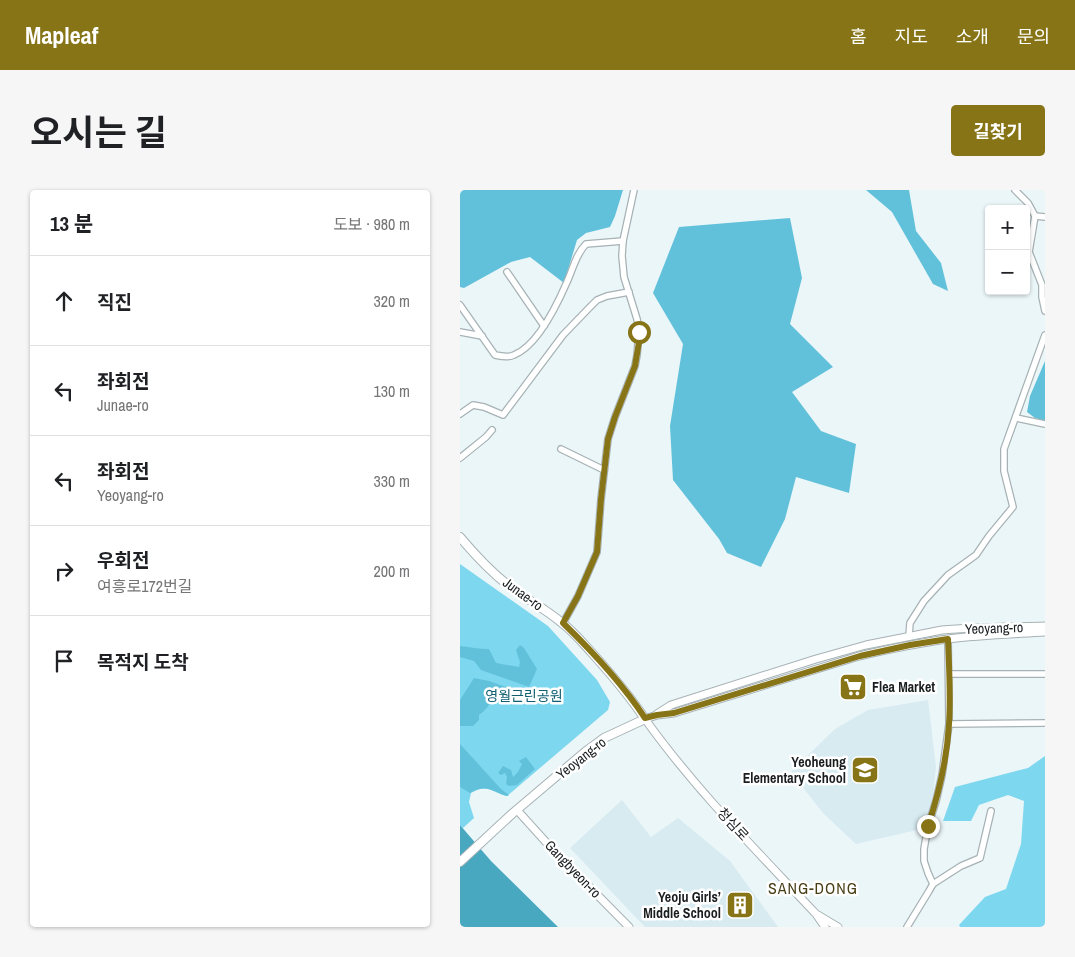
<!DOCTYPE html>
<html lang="ko">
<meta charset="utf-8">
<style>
:root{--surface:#fff;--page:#f6f6f6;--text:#202124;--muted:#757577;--line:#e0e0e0;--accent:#867416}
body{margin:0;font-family:"Archivo Narrow","Noto Sans KR",sans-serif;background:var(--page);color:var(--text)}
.controls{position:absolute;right:15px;top:15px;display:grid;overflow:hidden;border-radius:5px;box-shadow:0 1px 4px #0004}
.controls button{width:45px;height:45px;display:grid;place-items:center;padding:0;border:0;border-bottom:1px solid var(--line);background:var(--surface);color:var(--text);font:25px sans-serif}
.stop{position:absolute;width:15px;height:15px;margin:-11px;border:4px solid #867416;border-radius:50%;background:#fff}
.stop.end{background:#867416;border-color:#fff;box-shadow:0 1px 5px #0008}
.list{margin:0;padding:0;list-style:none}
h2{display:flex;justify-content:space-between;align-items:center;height:65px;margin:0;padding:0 20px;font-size:21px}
h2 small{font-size:16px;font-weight:400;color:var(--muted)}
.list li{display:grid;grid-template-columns:32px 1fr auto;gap:15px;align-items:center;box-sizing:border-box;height:90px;padding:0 20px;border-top:1px solid var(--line)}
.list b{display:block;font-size:19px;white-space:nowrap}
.list p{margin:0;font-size:16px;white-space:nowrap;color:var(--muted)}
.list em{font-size:16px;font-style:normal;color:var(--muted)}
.icon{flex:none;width:28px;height:28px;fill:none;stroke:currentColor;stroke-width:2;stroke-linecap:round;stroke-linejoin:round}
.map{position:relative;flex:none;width:585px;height:737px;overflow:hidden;border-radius:5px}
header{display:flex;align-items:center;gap:30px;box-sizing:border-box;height:70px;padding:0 25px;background:var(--accent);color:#fff}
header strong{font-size:24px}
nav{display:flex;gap:28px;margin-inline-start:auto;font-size:18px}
.intro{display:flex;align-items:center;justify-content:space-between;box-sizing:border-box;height:120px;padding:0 30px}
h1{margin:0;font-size:35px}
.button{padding:12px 22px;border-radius:5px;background:var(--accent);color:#fff;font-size:18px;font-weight:700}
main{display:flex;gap:30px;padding:0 30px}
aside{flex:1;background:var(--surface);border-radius:5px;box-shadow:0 1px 4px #0004}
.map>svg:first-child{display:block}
.built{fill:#d7ebf1}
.green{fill:#7dd7ee}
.forest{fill:#62c1da}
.water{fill:#47a8c0}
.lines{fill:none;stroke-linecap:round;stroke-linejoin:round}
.minor-casing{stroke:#a7b2b5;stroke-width:8}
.tertiary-casing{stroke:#a7b2b5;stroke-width:9}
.secondary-casing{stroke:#a7b2b5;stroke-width:10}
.minor{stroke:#fff;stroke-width:5.5}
.tertiary{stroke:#fff;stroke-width:7}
.secondary{stroke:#fff;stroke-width:8}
.route{stroke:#867416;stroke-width:6}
.labels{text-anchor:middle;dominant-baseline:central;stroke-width:5;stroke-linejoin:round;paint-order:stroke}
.street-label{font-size:14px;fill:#1a1e1f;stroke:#fff}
.poi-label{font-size:14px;font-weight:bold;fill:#1a1e1f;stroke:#fff;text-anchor:end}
.park-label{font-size:14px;fill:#116072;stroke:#fff}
.quarter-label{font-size:16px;letter-spacing:1px;fill:#473e15;stroke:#fff}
</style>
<header>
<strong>Mapleaf</strong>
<nav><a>홈</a><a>지도</a><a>소개</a><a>문의</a></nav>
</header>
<div class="intro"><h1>오시는 길</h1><a class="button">길찾기</a></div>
<main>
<aside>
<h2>13 분<small>도보 · 980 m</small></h2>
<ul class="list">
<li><svg class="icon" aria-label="ahead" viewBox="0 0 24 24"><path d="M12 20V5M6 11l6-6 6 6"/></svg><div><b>직진</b></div><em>320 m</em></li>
<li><svg class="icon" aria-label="left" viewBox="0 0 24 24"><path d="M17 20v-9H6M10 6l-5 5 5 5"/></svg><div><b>좌회전</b><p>Junae-ro</p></div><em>130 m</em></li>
<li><svg class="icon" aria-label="left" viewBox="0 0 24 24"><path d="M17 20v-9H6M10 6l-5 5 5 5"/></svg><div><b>좌회전</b><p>Yeoyang-ro</p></div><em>330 m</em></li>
<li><svg class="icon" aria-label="right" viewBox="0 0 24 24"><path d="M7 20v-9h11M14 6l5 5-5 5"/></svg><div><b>우회전</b><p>여흥로172번길</p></div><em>200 m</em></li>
<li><svg class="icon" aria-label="arrive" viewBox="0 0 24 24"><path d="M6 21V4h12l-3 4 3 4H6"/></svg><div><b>목적지 도착</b></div></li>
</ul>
</aside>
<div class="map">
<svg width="585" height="737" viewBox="0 0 585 737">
<rect width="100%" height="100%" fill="#ebf6f9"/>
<g class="built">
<path d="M468,510L476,577L472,613L464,635L461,639L396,654L363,623L331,582L375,539L408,520Z"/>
<path d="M162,610L191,647L218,628L270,671L318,737H185L110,658Z"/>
</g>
<g class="green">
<path d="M0,374L88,436L137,490L150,512L148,520L47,606C32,602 27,593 11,603L9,612L14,628L3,638L0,635Z"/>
<path d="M585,566V737H500L499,735L525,707L546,699L561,654L564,611L548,605L519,615L511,631H483L495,597L568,578Z"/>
</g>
<g class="forest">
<path d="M0,0H163L155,26L150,37L126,43L117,50L104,93L70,67L51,72L4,98L0,97Z"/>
<path d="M406,0H449L456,41L481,73L488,101L473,94L432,22Z"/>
<path d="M330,28L342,88L330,134L373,177L332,202L361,241L396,254L389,303L336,287L325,329L301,377L267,363L259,349L213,290L210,236L223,154L193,103L219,37Z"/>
<path d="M585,171V231L575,228L567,222L570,206Z"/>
<path d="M60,455L64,458L77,479L69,497L21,480L14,471L0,467V456C10,457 19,459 29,459L36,473L59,477L60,472L56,460Z"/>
<path d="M14,488L29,491L66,504L64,510L56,515L42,509L32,507C30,515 26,520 19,525V530L13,536H0V510Z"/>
<path d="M0,554L41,599L49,605L47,606C32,602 27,593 10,603L0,597Z"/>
<path d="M66,567L75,579L57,595L49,596L46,594L47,587L45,583L41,585L38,583L43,576L51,580L53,587L58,582L62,574L59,571Z"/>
</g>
<path class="water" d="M0,635L31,671L98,737H0Z"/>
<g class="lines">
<g class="minor-casing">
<g id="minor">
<path d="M555,0L568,13L575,26L569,62L582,95V107L585,121"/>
<path d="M575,26L585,27"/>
<path d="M47,82L84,136"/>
<path d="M0,115L35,165C40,166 48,168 54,165C77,156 97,115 107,92C113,79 116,64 126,54L163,51"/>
<path d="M0,142L22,146"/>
<path d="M0,224L13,215L24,217L43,225L103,145L129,118L137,110L147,106L169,102"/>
<path d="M556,228L585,234"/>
<path d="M101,259L144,280"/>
<path d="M0,268L26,247L32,240"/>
<path d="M103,433L118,406L137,362L141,309L148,249L155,227L175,176L177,165L179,142L177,129L164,87L162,66L163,51L174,0"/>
<path d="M449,446L450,433L464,411L488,385L516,365L529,346L553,317L544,281V259L585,145"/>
<path d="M489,484H585"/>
<path d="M489,534L585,533"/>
<path d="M473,694L501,676L520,668L531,621"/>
<path d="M447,737L469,701L473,694L468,683L464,671V659L468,636L476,611L482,585L489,534L488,449"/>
</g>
</g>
<g class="tertiary-casing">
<g id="tertiary">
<path d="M197,524L211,515L356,469L406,455L482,440C516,437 551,437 585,436"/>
<path d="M57,620L94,661L169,737"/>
<path d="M358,725L378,737"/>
<path d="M365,737L356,724C297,661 235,599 185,529L197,525L214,523L399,466C429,459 458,453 488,449C520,445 552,444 585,442"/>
</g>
</g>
<g class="secondary-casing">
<path id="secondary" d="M0,347C15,365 30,381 49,396C66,409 86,419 102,433C113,441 122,452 132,463C151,484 169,505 185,529L144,548L125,562L53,623L0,672"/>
</g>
<use href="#minor" class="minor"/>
<use href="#tertiary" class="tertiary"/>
<use href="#secondary" class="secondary"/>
</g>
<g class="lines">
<path class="route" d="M179,142V152L175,176L155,227L148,249L141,309L137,362L118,406L103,433C133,462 162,493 185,528L197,525L214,523L400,466L450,455L488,449C489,477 491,506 489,534C487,569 479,603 468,636"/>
</g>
<defs>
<g id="supermarket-square" transform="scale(1.4375)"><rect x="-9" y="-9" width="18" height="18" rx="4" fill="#867416" stroke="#fff"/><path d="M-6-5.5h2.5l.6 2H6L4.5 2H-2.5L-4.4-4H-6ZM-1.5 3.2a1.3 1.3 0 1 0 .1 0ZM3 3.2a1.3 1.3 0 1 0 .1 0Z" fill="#fff"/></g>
<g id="school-square" transform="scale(1.4375)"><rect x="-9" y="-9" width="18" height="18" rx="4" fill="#867416" stroke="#fff"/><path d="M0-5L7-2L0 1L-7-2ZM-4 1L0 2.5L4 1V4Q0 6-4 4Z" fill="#fff"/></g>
<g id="building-square" transform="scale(1.4375)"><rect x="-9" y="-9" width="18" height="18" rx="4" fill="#867416" stroke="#fff"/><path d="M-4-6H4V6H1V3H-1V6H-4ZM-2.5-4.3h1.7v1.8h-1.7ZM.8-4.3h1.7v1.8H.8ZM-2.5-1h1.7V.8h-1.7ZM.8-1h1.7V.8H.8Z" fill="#fff"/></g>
</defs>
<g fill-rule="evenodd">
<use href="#supermarket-square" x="393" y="497"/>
<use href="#school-square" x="405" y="580"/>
<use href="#building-square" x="280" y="715"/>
</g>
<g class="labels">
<g class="street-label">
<text transform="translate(63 404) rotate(36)">Junae-ro</text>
<text transform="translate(534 438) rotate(-2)">Yeoyang-ro</text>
<text transform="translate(121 568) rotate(-38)">Yeoyang-ro</text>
<text transform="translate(273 634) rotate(47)">청심로</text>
<text transform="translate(113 679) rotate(46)">Gangbyeon-ro</text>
</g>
<g class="poi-label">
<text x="412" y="497" text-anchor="start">Flea Market</text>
<text x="386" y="572">Yeoheung<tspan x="386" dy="16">Elementary School</tspan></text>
<text x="261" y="707">Yeoju Girls’<tspan x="261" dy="16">Middle School</tspan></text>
</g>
<g class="park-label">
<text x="64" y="506">영월근린공원</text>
</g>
<g class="quarter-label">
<text x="353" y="698">SANG-DONG</text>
</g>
</g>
</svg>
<div class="controls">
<button>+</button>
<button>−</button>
</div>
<div class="stop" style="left:179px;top:142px"></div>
<div class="stop end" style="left:468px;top:636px"></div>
</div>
</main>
